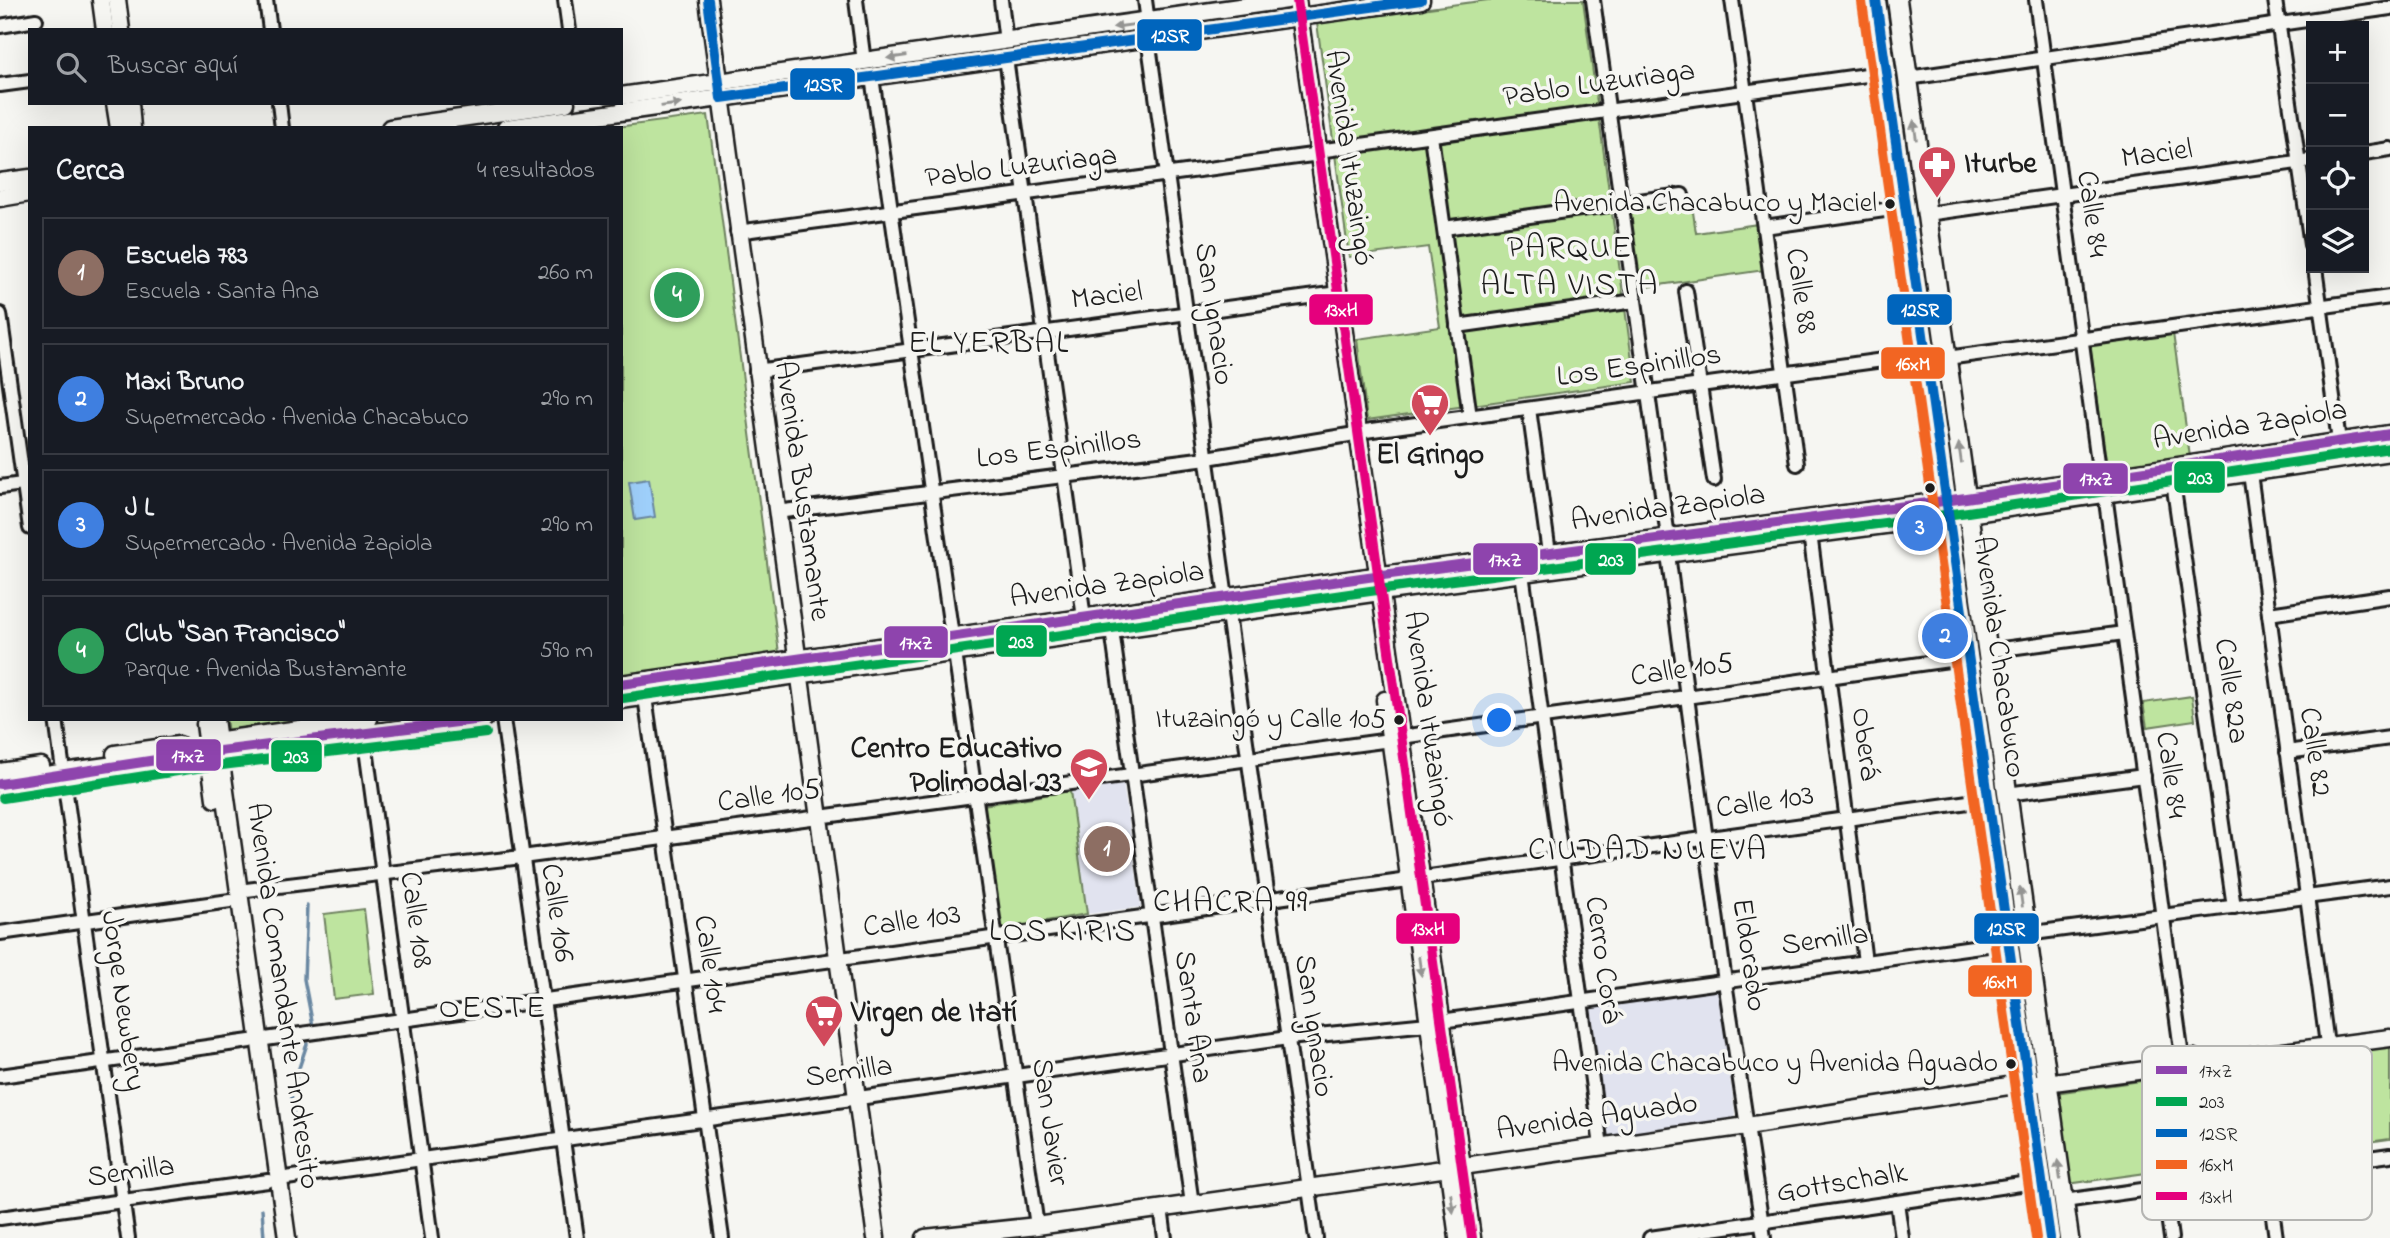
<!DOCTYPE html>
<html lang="es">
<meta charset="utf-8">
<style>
:root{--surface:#171b24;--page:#242831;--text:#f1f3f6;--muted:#9ea1a6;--line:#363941;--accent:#d1495b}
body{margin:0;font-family:"Indie Flower",sans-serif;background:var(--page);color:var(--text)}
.controls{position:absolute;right:21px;top:21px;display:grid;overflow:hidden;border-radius:0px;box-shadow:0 7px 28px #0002}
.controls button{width:63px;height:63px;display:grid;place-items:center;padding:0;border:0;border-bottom:2px solid var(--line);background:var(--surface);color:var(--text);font:35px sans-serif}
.you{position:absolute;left:1500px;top:721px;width:24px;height:24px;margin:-18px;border:5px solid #fff;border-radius:50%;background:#1a73e8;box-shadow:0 0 0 10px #1a73e833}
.badge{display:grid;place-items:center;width:46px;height:46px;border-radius:50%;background:var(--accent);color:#fff;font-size:23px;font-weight:700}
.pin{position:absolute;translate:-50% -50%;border:4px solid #fff;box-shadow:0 2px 7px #0006}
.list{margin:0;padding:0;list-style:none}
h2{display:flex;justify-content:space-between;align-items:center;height:91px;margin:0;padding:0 28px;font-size:30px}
h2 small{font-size:23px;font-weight:400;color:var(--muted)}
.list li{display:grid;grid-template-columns:46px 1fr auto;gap:21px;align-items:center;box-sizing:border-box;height:112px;margin:0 14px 14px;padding:0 14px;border:2px solid var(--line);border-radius:0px}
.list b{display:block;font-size:26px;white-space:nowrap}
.list p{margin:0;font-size:23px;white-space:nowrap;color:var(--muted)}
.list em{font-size:23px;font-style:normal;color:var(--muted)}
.icon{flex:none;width:38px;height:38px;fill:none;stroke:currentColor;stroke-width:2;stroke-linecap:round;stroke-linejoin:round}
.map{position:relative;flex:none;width:2390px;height:1238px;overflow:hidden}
.search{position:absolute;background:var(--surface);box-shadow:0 7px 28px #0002;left:28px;top:28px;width:595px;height:77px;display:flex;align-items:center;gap:18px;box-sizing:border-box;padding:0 24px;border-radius:0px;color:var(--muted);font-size:26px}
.panel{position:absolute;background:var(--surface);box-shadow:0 7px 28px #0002;left:28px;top:126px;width:595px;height:595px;border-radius:0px}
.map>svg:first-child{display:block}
.built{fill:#e1e3ef}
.green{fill:#bee49f;stroke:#6d805e;stroke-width:2}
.water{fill:#9fd0fb;stroke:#6b88a2;stroke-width:2}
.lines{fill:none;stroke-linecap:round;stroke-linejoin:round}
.stream{stroke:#6b88a2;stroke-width:3.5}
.minor-casing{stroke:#1c1c1c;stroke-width:18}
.secondary-casing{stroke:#1c1c1c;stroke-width:21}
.primary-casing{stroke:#1c1c1c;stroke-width:23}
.minor{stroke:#f6f6f2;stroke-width:12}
.secondary{stroke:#f6f6f2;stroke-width:16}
.primary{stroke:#f6f6f2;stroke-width:18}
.bus-1-casing{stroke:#f6f6f2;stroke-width:16}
.bus-2-casing{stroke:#f6f6f2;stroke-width:16}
.bus-3-casing{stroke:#f6f6f2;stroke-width:16}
.bus-4-casing{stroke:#f6f6f2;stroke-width:16}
.bus-5-casing{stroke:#f6f6f2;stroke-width:16}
.bus-1{stroke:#8e44ad;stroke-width:10}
.bus-2{stroke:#00a651;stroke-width:10}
.bus-3{stroke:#0065bd;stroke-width:10}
.bus-4{stroke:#f26522;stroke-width:10}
.bus-5{stroke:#e5007d;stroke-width:10}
.oneway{fill:#949492}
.bus-dot{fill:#1c1c1c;stroke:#f6f6f2;stroke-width:2.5}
.labels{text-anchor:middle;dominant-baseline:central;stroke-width:7;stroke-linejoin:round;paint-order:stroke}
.bus-label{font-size:28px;fill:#1c1c1c;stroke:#f6f6f2;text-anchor:end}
.street-label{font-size:30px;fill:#1c1c1c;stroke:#f6f6f2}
.poi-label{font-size:30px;font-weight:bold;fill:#1c1c1c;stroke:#f6f6f2;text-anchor:start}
.neighbourhood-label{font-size:32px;letter-spacing:2px;fill:#1c1c1c;stroke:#f6f6f2}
.key{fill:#f6f6f2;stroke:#b5b5b2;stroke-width:2}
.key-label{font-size:19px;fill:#1c1c1c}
.line-badge{stroke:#f6f6f2;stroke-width:2.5}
.badge-label{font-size:19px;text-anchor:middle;font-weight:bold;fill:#fff}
</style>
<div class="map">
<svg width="2390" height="1238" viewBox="0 0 2390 1238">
<rect width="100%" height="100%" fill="#f6f6f2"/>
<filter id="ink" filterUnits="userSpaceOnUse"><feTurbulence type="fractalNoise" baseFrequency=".0143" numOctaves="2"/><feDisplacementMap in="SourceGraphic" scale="14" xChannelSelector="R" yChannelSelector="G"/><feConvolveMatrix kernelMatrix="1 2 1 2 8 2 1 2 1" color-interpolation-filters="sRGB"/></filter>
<g filter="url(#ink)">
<g class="built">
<path d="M1123,783L1141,907L1087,914L1070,791Z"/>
<path d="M1718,989L1736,1121L1605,1139L1587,1006Z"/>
</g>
<g class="green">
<path d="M1488,0H1583L1635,382L1367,420L1357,339L1440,327L1428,247L1349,257L1317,23Z"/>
<path d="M708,115L779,653L621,676V128H609Z"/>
<path d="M1691,198L1696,233L1758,224L1765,270L1638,288L1627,207Z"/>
<path d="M2173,333L2190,457L2107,468L2090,345Z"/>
<path d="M2192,696L2195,720L2147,727L2143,703Z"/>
<path d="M226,719H329L228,734Z"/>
<path d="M1070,791L1087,914L1000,929L983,805Z"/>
<path d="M364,909L374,994L334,999L324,914Z"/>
<path d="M2390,1046V1139L2067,1184L2055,1093Z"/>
</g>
<path class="water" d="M649,479L655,517L635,520L629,482Z"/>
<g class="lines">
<g class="stream">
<path d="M307,905L304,979L313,1026"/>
<path d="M296,1138L291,1092L307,1044"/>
<path d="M262,1209L264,1238"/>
</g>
<g class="minor-casing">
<g id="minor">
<path d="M266,0L270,30"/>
<path d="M565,0L569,30"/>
<path d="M856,0L864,62"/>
<path d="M1001,0L1006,42"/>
<path d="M1145,0L1148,22"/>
<path d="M1593,0L1668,537"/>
<path d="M1732,0L1797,464"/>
<path d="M2036,0L2100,477"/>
<path d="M2275,0L2311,245"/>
<path d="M0,26L36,20"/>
<path d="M1148,38L1226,598"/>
<path d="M1006,58L1084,618"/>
<path d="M872,77L952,636"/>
<path d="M1908,78L2390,8"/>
<path d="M0,85L30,81"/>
<path d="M279,103L282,128"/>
<path d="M1431,136L1470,417"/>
<path d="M1318,151L1888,72"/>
<path d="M2364,153L2390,149"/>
<path d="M1927,214L2311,160"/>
<path d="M1764,227L1906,207"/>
<path d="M1444,228L1682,195"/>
<path d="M737,232L1312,155"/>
<path d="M2315,268L2339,441"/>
<path d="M1686,291L1714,480"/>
<path d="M0,314L30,528"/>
<path d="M1457,326L1635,301"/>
<path d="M1947,358L2390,297"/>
<path d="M756,371L1338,293"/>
<path d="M1529,409L1549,553"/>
<path d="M1358,432L1927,354"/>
<path d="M2250,473L2326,1037"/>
<path d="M2173,482L2234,907"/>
<path d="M0,487L30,483"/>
<path d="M2105,494L2183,1064"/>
<path d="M776,512L1207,458L1349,435"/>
<path d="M1810,533L1865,962"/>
<path d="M1668,554L1725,982L1764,1238"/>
<path d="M1522,573L1601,1146"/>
<path d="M1228,614L1316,1238"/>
<path d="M2269,614L2390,596"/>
<path d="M1112,630L1192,1204"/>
<path d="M1987,651L2124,633"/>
<path d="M955,653L1037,1226"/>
<path d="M645,697L722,1238"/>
<path d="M56,719L62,763"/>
<path d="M503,719L577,1238"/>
<path d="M364,734L432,1238"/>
<path d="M1401,737L1970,657"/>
<path d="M2287,752L2390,738"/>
<path d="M63,772L128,1238"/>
<path d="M2007,794L2144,776"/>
<path d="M238,891L522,857L1390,740"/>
<path d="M0,933L230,901"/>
<path d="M2026,934L2390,886"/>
<path d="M1441,1021L2009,942"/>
<path d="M258,1040L1990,799"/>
<path d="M2193,1056L2211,1180"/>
<path d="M0,1076L250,1041"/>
<path d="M2267,1173L2276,1238"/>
<path d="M279,1179L1288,1038L1428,1024"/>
<path d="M2164,1187L2171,1238"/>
<path d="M2064,1201L2390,1155"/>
<path d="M1897,1202L1902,1238"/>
<path d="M1161,1208L1165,1238"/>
<path d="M0,1218L268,1181"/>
<path d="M1650,1238L2042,1181"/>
</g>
</g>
<g class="secondary-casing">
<g id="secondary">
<path d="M101,0L105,30"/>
<path d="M117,0L121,30"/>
<path d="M708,0L876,1238"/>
<path d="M1297,0L1472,1238"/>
<path d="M621,96L1287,0"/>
<path d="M115,103L119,128"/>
<path d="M130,103L132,128"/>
<path d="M390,128L566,103"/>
<path d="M506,128L1421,0"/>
<path d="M0,182L30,178"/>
<path d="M0,198L30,193"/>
<path d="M621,684L1368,577L1966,498L2390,434"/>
<path d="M621,700L1380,592L1968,514L2390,452"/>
<path d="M1385,700L1458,1238"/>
<path d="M215,719L287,1238"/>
<path d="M205,724L215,799"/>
<path d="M208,742L369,719"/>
<path d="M115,754L179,745"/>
<path d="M0,772L41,766"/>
<path d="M0,784L63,772L195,754L484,719"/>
<path d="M925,1238L1037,1226L1747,1126L2028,1083H2046L2390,1038"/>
</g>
</g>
<g class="primary-casing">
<g id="primary">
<path d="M1876,0L2050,1238"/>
<path d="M1897,0L2069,1238"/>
</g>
</g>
<use href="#minor" class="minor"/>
<use href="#secondary" class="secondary"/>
<use href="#primary" class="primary"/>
<g class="bus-1-casing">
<g id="bus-1">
<path d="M621,684L1368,577L1966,498L2390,434"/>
<path d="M0,784L195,754L482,719"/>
</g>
</g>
<g class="bus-2-casing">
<g id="bus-2">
<path d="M623,698L1370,591L1968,512L2390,448"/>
<path d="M3,798L197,768L486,733"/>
</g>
</g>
<g class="bus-3-casing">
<g id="bus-3">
<path d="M708,0L721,98L1421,0"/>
<path d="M1876,0L2050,1238"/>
</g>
</g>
<g class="bus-4-casing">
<path id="bus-4" d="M1862,2L2036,1238"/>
</g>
<g class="bus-5-casing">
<path id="bus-5" d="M1297,0L1472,1238"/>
</g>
<use href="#bus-1" class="bus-1"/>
<use href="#bus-2" class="bus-2"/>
<use href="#bus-3" class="bus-3"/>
<use href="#bus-4" class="bus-4"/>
<use href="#bus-5" class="bus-5"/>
</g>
<defs><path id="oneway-solid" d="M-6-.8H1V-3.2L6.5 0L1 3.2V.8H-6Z" transform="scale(1.75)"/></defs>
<g class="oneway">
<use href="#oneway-solid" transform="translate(1123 26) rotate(172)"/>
<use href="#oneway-solid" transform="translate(897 57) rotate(172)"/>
<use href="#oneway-solid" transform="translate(671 105) rotate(-8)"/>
<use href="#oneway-solid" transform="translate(1915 130) rotate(-98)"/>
<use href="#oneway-solid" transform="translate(1960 453) rotate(-98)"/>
<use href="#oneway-solid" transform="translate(2021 897) rotate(-98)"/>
<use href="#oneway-solid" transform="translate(1420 966) rotate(82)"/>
<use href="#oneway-solid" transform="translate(2059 1170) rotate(-98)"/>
<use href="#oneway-solid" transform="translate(1452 1203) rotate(82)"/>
</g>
</g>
<defs>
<g id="pharmacy-pin" transform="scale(2.0125)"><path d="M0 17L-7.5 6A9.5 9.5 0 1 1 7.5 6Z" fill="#d1495b" stroke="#f6f6f2"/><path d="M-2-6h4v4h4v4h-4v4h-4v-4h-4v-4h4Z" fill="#fff"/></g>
<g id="supermarket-pin" transform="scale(2.0125)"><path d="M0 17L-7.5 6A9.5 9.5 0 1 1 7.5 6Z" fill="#d1495b" stroke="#f6f6f2"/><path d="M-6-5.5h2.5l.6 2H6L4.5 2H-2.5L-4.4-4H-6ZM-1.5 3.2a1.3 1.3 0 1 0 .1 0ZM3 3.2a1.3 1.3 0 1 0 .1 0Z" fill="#fff"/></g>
<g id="school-pin" transform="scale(2.0125)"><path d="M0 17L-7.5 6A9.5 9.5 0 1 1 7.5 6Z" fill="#d1495b" stroke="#f6f6f2"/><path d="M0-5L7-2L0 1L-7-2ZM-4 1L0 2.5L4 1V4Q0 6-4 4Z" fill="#fff"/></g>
</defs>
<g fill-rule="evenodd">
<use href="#pharmacy-pin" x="1937" y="165"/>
<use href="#supermarket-pin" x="1430" y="403"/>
<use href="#school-pin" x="1089" y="767"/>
<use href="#supermarket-pin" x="824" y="1014"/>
</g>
<g class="bus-dot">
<circle cx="1890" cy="204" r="6"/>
<circle cx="1930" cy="488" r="6"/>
<circle cx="1399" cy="720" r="6"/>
<circle cx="2011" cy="1064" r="6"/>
</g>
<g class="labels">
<g class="bus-label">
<text x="1877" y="204">Avenida Chacabuco y Maciel</text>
<text x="1386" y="720">Ituzaingó y Calle 105</text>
<text x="1998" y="1064">Avenida Chacabuco y Avenida Aguado</text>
</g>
<g class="street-label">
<text transform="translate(1599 85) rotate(-8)">Pablo Luzuriaga</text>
<text transform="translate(2157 155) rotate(-8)">Maciel</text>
<text transform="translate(1348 158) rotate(82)">Avenida Ituzaingó</text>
<text transform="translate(1021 168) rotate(-7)">Pablo Luzuriaga</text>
<text transform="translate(2091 214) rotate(82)">Calle 84</text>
<text transform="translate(1800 291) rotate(82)">Calle 88</text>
<text transform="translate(1107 297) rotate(-7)">Maciel</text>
<text transform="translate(1213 314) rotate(82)">San Ignacio</text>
<text transform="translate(1639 367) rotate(-8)">Los Espinillos</text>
<text transform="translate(2250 426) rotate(-9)">Avenida Zapiola</text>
<text transform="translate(1059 450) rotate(-7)">Los Espinillos</text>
<text transform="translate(801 491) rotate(82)">Avenida Bustamante</text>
<text transform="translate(1668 509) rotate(-8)">Avenida Zapiola</text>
<text transform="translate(1107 586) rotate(-8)">Avenida Zapiola</text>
<text transform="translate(1998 657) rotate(82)">Avenida Chacabuco</text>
<text transform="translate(1682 671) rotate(-8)">Calle 105</text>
<text transform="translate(2230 691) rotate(82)">Calle 82a</text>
<text transform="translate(1427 719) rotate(82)">Avenida Ituzaingó</text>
<text transform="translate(1864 744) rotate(83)">Oberá</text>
<text transform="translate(2314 752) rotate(82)">Calle 82</text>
<text transform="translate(2170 775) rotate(82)">Calle 84</text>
<text transform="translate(769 797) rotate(-8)">Calle 105</text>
<text transform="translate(1765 803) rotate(-8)">Calle 103</text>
<text transform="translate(556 913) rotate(82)">Calle 106</text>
<text transform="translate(415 920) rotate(82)">Calle 108</text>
<text transform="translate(912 922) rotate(-8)">Calle 103</text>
<text transform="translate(1825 941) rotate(-8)">Semilla</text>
<text transform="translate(1748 955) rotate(82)">Eldorado</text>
<text transform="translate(1602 960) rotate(82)">Cerro Corá</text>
<text transform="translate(709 964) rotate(82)">Calle 104</text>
<text transform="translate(282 996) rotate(82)">Avenida Comandante Andresito</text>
<text transform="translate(122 1001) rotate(82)">Jorge Newbery</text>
<text transform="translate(1192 1017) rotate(82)">Santa Ana</text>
<text transform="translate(1313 1026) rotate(82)">San Ignacio</text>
<text transform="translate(849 1073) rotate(-8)">Semilla</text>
<text transform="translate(1597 1118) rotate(-8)">Avenida Aguado</text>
<text transform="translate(1049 1122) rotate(82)">San Javier</text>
<text transform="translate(131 1173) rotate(-8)">Semilla</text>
<text transform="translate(1842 1184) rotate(-9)">Gottschalk</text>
</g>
<g class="poi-label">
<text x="1964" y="165">Iturbe</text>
<text x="1430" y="456" text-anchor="middle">El Gringo</text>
<text x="1062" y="750" text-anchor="end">Centro Educativo<tspan x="1062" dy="34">Polimodal 23</tspan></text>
<text x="851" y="1014">Virgen de Itatí</text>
</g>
<g class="neighbourhood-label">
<text x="1570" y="249">PARQUE<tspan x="1570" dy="37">ALTA VISTA</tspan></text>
<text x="989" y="344">EL YERBAL</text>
<text x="1648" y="851">CIUDAD NUEVA</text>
<text x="1231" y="903">CHACRA 99</text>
<text x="1063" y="932">LOS KIRIS</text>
<text x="493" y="1009">OESTE</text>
</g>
</g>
<rect x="2142" y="1046" width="230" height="174" rx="10" class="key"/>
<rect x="2156" y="1066" width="31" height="8" fill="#8e44ad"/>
<rect x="2156" y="1097" width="31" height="9" fill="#00a651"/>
<rect x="2156" y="1129" width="31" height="8" fill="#0065bd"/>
<rect x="2156" y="1160" width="31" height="9" fill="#f26522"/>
<rect x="2156" y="1192" width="31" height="8" fill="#e5007d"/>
<g class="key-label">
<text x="2199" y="1077">17xZ</text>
<text x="2199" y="1108">203</text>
<text x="2199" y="1140">12SR</text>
<text x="2199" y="1171">16xM</text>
<text x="2199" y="1203">13xH</text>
</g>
<g class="line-badge">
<rect x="1136" y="18" width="67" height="34" rx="7" fill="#0065bd"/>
<rect x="789" y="67" width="67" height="34" rx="7" fill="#0065bd"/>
<rect x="1308" y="293" width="66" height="33" rx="7" fill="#e5007d"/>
<rect x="1886" y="293" width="67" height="33" rx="7" fill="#0065bd"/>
<rect x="1880" y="346" width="66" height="34" rx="7" fill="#f26522"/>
<rect x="2173" y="460" width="53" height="34" rx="7" fill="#00a651"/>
<rect x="2062" y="462" width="67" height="33" rx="7" fill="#8e44ad"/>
<rect x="1472" y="542" width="67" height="34" rx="7" fill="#8e44ad"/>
<rect x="1584" y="542" width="53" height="34" rx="7" fill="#00a651"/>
<rect x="995" y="624" width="53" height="34" rx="7" fill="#00a651"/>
<rect x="883" y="625" width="66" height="34" rx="7" fill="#8e44ad"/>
<rect x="155" y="738" width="67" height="34" rx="7" fill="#8e44ad"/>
<rect x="270" y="739" width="53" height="34" rx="7" fill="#00a651"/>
<rect x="1395" y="912" width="66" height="33" rx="7" fill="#e5007d"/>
<rect x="1973" y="912" width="67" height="33" rx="7" fill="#0065bd"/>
<rect x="1967" y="964" width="66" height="34" rx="7" fill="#f26522"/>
</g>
<g class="badge-label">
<text x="1170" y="42">12SR</text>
<text x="823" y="91">12SR</text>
<text x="1341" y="316">13xH</text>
<text x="1920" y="316">12SR</text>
<text x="1913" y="370">16xM</text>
<text x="2200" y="484">203</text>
<text x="2096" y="485">17xZ</text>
<text x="1505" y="566">17xZ</text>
<text x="1611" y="566">203</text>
<text x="1021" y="648">203</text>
<text x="916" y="649">17xZ</text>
<text x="188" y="762">17xZ</text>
<text x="296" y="763">203</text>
<text x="1428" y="935">13xH</text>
<text x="2006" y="935">12SR</text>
<text x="2000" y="988">16xM</text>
</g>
</svg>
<div class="controls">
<button>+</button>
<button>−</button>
<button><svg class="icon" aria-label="locate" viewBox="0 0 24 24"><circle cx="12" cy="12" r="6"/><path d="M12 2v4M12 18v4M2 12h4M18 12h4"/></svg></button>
<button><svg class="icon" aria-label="layers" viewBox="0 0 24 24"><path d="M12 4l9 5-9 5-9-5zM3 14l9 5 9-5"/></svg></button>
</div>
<div class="you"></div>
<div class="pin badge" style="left:1107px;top:849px;background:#8d6e63">1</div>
<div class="pin badge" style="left:1945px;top:636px;background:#3f7fe0">2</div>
<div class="pin badge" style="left:1920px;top:528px;background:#3f7fe0">3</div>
<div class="pin badge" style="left:677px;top:295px;background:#2e9e5b">4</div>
<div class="search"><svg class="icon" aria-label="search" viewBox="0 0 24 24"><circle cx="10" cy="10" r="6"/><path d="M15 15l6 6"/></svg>Buscar aquí</div>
<section class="panel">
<h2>Cerca<small>4 resultados</small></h2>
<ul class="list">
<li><span class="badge" style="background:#8d6e63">1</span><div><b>Escuela 783</b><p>Escuela · Santa Ana</p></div><em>260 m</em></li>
<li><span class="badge" style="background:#3f7fe0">2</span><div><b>Maxi Bruno</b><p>Supermercado · Avenida Chacabuco</p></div><em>290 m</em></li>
<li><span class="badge" style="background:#3f7fe0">3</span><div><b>J L</b><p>Supermercado · Avenida Zapiola</p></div><em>290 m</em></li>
<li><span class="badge" style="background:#2e9e5b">4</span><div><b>Club &quot;San Francisco&quot;</b><p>Parque · Avenida Bustamante</p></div><em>590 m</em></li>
</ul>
</section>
</div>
